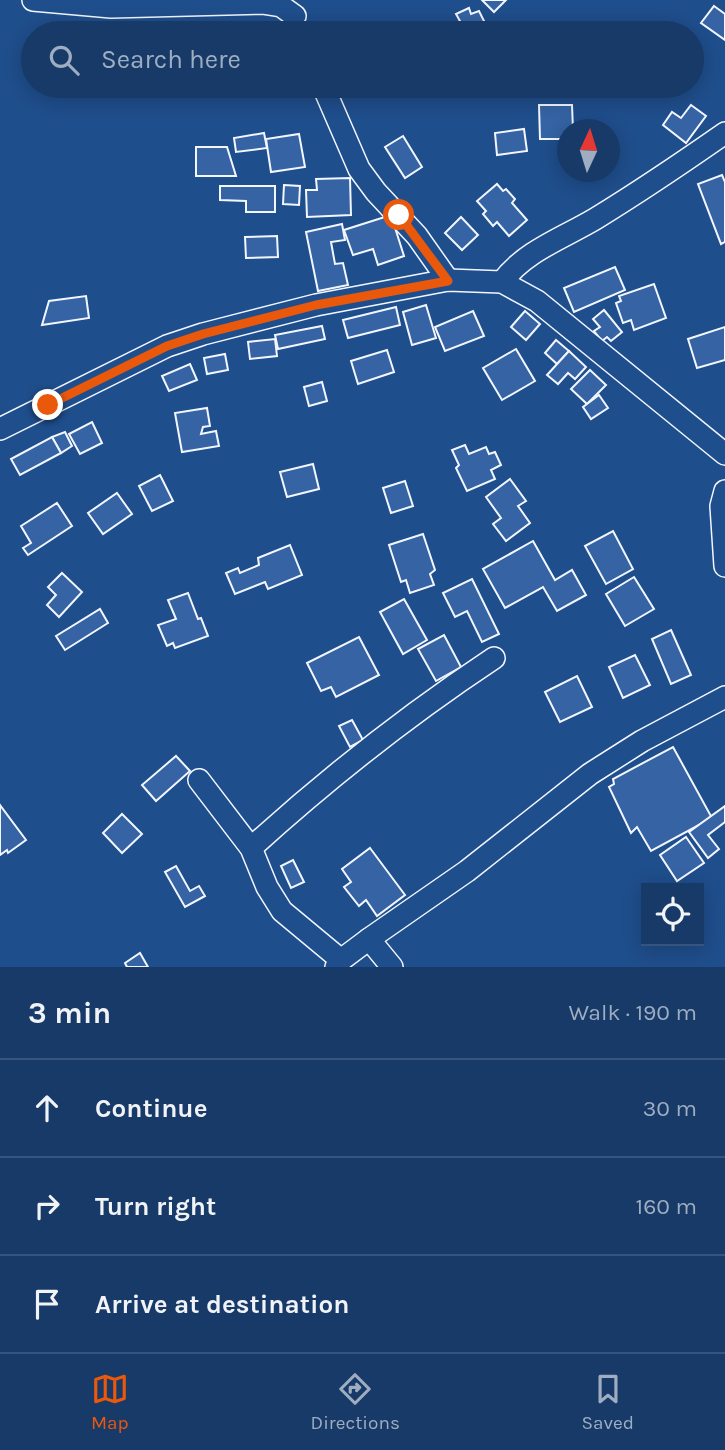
<!DOCTYPE html>
<meta charset="utf-8">
<style>
:root{--surface:#173a69;--page:#244571;--text:#f1f3f6;--muted:#9eadc0;--line:#36547d;--accent:#ea580c}
body{margin:0;font-family:Karla,sans-serif;background:var(--page);color:var(--text)}
.controls{position:absolute;right:21px;bottom:21px;display:grid;overflow:hidden;border-radius:0px;box-shadow:0 4px 18px #0003}
.controls button{width:63px;height:63px;display:grid;place-items:center;padding:0;border:0;border-bottom:2px solid var(--line);background:var(--surface);color:var(--text);font:35px sans-serif}
.compass{position:absolute;left:557px;top:119px;width:63px;height:63px;border-radius:50%;background:var(--surface);box-shadow:0 4px 18px #0003;rotate:4deg}
.stop{position:absolute;width:21px;height:21px;margin:-16px;border:5px solid #ea580c;border-radius:50%;background:#fff}
.stop.end{background:#ea580c;border-color:#fff;box-shadow:0 2px 7px #0008}
.list{margin:0;padding:0;list-style:none}
h2{display:flex;justify-content:space-between;align-items:center;height:91px;margin:0;padding:0 28px;font-size:30px}
h2 small{font-size:23px;font-weight:400;color:var(--muted)}
.list li{display:grid;grid-template-columns:46px 1fr auto;gap:21px;align-items:center;box-sizing:border-box;height:98px;padding:0 28px;border-top:2px solid var(--line)}
.list b{display:block;font-size:26px;white-space:nowrap}
.list em{font-size:23px;font-style:normal;color:var(--muted)}
.icon{flex:none;width:38px;height:38px;fill:none;stroke:currentColor;stroke-width:2;stroke-linecap:round;stroke-linejoin:round}
.map{position:relative;flex:none;width:725px;height:967px;overflow:hidden}
.search{position:absolute;background:var(--surface);box-shadow:0 4px 18px #0003;left:21px;right:21px;top:21px;height:77px;display:flex;align-items:center;gap:18px;box-sizing:border-box;padding:0 24px;border-radius:38px;color:var(--muted);font-size:26px}
.sheet{height:385px;background:var(--surface)}
nav{display:flex;justify-content:space-around;align-items:center;box-sizing:border-box;height:98px;border-top:2px solid var(--line);background:var(--surface);font-size:19px;color:var(--muted)}
nav a{display:grid;justify-items:center;gap:4px}
nav .on{color:var(--accent)}
.map>svg:first-child{display:block}
.building{fill:#3563a3;stroke:#f2f6ff;stroke-width:2}
.lines{fill:none;stroke-linecap:round;stroke-linejoin:round}
.minor-casing{stroke:#f2f6ff;stroke-width:24}
.minor{stroke:#1f4e8c;stroke-width:21}
.route{stroke:#ea580c;stroke-width:9}
</style>
<div class="map">
<svg width="725" height="967" viewBox="0 0 725 967">
<rect width="100%" height="100%" fill="#1f4e8c"/>
<g class="building">
<path d="M482,0H506L494,12Z"/>
<path d="M714,6L725,14V40L701,23Z"/>
<path d="M469,8L471,14L479,11L490,33H451L448,27L460,21L456,14Z"/>
<path d="M539,105H572L573,130H568V139H540Z"/>
<path d="M691,105L706,116L686,143L663,125L672,112L681,118Z"/>
<path d="M524,129L527,151L497,155L495,133Z"/>
<path d="M264,133L267,148L236,152L234,138Z"/>
<path d="M299,134L305,167L271,172L266,139Z"/>
<path d="M403,136L422,167L405,178L385,147Z"/>
<path d="M196,147H227L236,176H196Z"/>
<path d="M722,175L725,182V242L721,244L698,184Z"/>
<path d="M350,178L351,215L307,217L306,190H317L316,179Z"/>
<path d="M497,184L503,191L506,189L515,199L512,203L527,220L509,236L497,222L493,226L483,214L486,211L477,201Z"/>
<path d="M284,185L300,186L299,205L283,204Z"/>
<path d="M220,186H275V212H246V201L220,200Z"/>
<path d="M391,215L404,256L378,265L373,249L353,255L344,230Z"/>
<path d="M461,217L478,235L462,250L445,233Z"/>
<path d="M342,224L345,240L331,242L335,264L343,263L348,285L318,291L306,232Z"/>
<path d="M277,236L278,257L246,258L245,237Z"/>
<path d="M615,267L625,290L574,312L564,288Z"/>
<path d="M654,284L666,318L634,330L631,320L623,323L616,303L621,301L619,296Z"/>
<path d="M86,296L89,318L42,325L49,301Z"/>
<path d="M426,305L436,338L412,345L403,312Z"/>
<path d="M396,307L400,325L348,338L343,320Z"/>
<path d="M604,310L622,332L611,341L607,337L602,341L594,331L600,327L593,319Z"/>
<path d="M473,311L484,336L445,351L435,327Z"/>
<path d="M525,311L540,324L526,340L511,327Z"/>
<path d="M322,326L325,339L278,349L275,335Z"/>
<path d="M725,327V360L697,368L688,339Z"/>
<path d="M275,339L277,356L250,359L248,342Z"/>
<path d="M556,340L569,351L557,364L545,353Z"/>
<path d="M516,349L535,381L502,400L483,368Z"/>
<path d="M387,350L394,372L358,384L351,361Z"/>
<path d="M569,351L586,367L575,379L568,373L558,384L547,375Z"/>
<path d="M225,354L228,370L207,374L204,358Z"/>
<path d="M190,364L197,380L169,391L162,376Z"/>
<path d="M590,370L606,385L587,404L571,389Z"/>
<path d="M322,382L327,401L309,406L304,387Z"/>
<path d="M599,395L608,408L591,419L583,407Z"/>
<path d="M207,408L210,426L203,427L201,434L216,431L219,446L182,452L175,413Z"/>
<path d="M92,422L102,443L80,454L69,434Z"/>
<path d="M65,432L72,446L61,453L52,437Z"/>
<path d="M52,437L61,453L20,475L11,459Z"/>
<path d="M465,445L469,454L486,447L489,454L495,452L501,465L491,470L495,479L467,491L456,468L459,465L452,450Z"/>
<path d="M313,464L319,489L287,497L280,472Z"/>
<path d="M160,475L173,501L152,511L139,486Z"/>
<path d="M510,479L526,501L518,506L530,523L506,541L493,524L501,518L486,497Z"/>
<path d="M405,481L413,506L391,513L383,488Z"/>
<path d="M117,493L132,514L103,534L88,513Z"/>
<path d="M57,503L72,526L28,555L23,548L31,543L21,526Z"/>
<path d="M613,531L633,569L606,584L585,546Z"/>
<path d="M423,534L435,570L430,574L434,585L410,593L406,580L401,582L389,545Z"/>
<path d="M533,541L555,580L572,570L586,595L557,611L543,587L505,608L483,569Z"/>
<path d="M290,545L302,575L268,589L265,582L235,594L226,573L238,568L240,573L259,565L258,558Z"/>
<path d="M62,573L82,592L59,617L47,605L56,595L48,587Z"/>
<path d="M634,577L654,609L625,626L606,594Z"/>
<path d="M472,579L499,634L482,642L467,611L455,617L443,593Z"/>
<path d="M188,593L198,619L201,618L208,636L175,648L173,643L167,646L158,625L176,619L168,600Z"/>
<path d="M404,599L427,640L403,654L380,612Z"/>
<path d="M100,609L108,623L65,650L56,636Z"/>
<path d="M671,630L691,675L671,684L652,639Z"/>
<path d="M444,635L461,667L436,681L418,649Z"/>
<path d="M359,637L379,675L336,697L331,687L321,691L307,663Z"/>
<path d="M635,655L650,685L623,698L609,667Z"/>
<path d="M577,676L592,707L560,722L545,692Z"/>
<path d="M352,720L363,740L350,747L339,726Z"/>
<path d="M673,747L712,818L651,851L637,827L631,833L609,787L614,784L613,779Z"/>
<path d="M176,756L190,771L156,801L142,785Z"/>
<path d="M0,805L26,840L8,853L7,850L0,855Z"/>
<path d="M725,806V822L708,835L719,849L708,858L689,832Z"/>
<path d="M122,814L142,834L122,853L103,833Z"/>
<path d="M686,837L704,863L677,881L660,855Z"/>
<path d="M370,848L405,895L377,916L366,900L359,906L344,887L351,882L342,869Z"/>
<path d="M293,860L304,882L291,888L281,866Z"/>
<path d="M176,866L190,891L199,886L205,896L185,907L165,872Z"/>
<path d="M140,953L148,967H127L125,963Z"/>
</g>
<g class="lines">
<g class="minor-casing">
<g id="minor">
<path d="M33,0L111,7L262,3L281,6L295,16"/>
<path d="M323,86L359,169L376,192L417,236L448,280"/>
<path d="M502,282C525,251 563,238 595,219C639,192 682,163 725,133"/>
<path d="M0,429L167,346L203,334L316,305L448,280L502,282L537,301L725,454"/>
<path d="M725,491L721,506L725,566"/>
<path d="M199,780L251,848L267,887L282,911L341,960"/>
<path d="M251,848C327,779 408,715 494,658"/>
<path d="M369,939L392,967"/>
<path d="M336,967L341,960L369,939L467,871L590,774L642,741L725,697"/>
</g>
</g>
<use href="#minor" class="minor"/>
</g>
<g class="lines">
<path class="route" d="M48,405L167,346L203,334L316,305L448,281L399,215"/>
</g>
</svg>
<div class="controls">
<button><svg class="icon" aria-label="locate" viewBox="0 0 24 24"><circle cx="12" cy="12" r="6"/><path d="M12 2v4M12 18v4M2 12h4M18 12h4"/></svg></button>
</div>
<svg class="compass" viewBox="-18 -18 36 36"><path d="M0-13l5 13h-10z" fill="#e53935"/><path d="M0 13l5-13h-10z" fill="#9eadc0"/></svg>
<div class="stop" style="left:399px;top:215px"></div>
<div class="stop end" style="left:48px;top:405px"></div>
<div class="search"><svg class="icon" aria-label="search" viewBox="0 0 24 24"><circle cx="10" cy="10" r="6"/><path d="M15 15l6 6"/></svg>Search here</div>
</div>
<section class="sheet">
<h2>3 min<small>Walk · 190 m</small></h2>
<ul class="list">
<li><svg class="icon" aria-label="ahead" viewBox="0 0 24 24"><path d="M12 20V5M6 11l6-6 6 6"/></svg><div><b>Continue</b></div><em>30 m</em></li>
<li><svg class="icon" aria-label="right" viewBox="0 0 24 24"><path d="M7 20v-9h11M14 6l5 5-5 5"/></svg><div><b>Turn right</b></div><em>160 m</em></li>
<li><svg class="icon" aria-label="arrive" viewBox="0 0 24 24"><path d="M6 21V4h12l-3 4 3 4H6"/></svg><div><b>Arrive at destination</b></div></li>
</ul>
</section>
<nav>
<a class="on"><svg class="icon" aria-label="map" viewBox="0 0 24 24"><path d="M3 6l6-2 6 2 6-2v14l-6 2-6-2-6 2zM9 4v14M15 6v14"/></svg>Map</a>
<a><svg class="icon" aria-label="directions" viewBox="0 0 24 24"><path d="M12 3l9 9-9 9-9-9zM9 14v-3h6M13 9l2 2-2 2"/></svg>Directions</a>
<a><svg class="icon" aria-label="saved" viewBox="0 0 24 24"><path d="M7 4h10v16l-5-4-5 4z"/></svg>Saved</a>
</nav>
